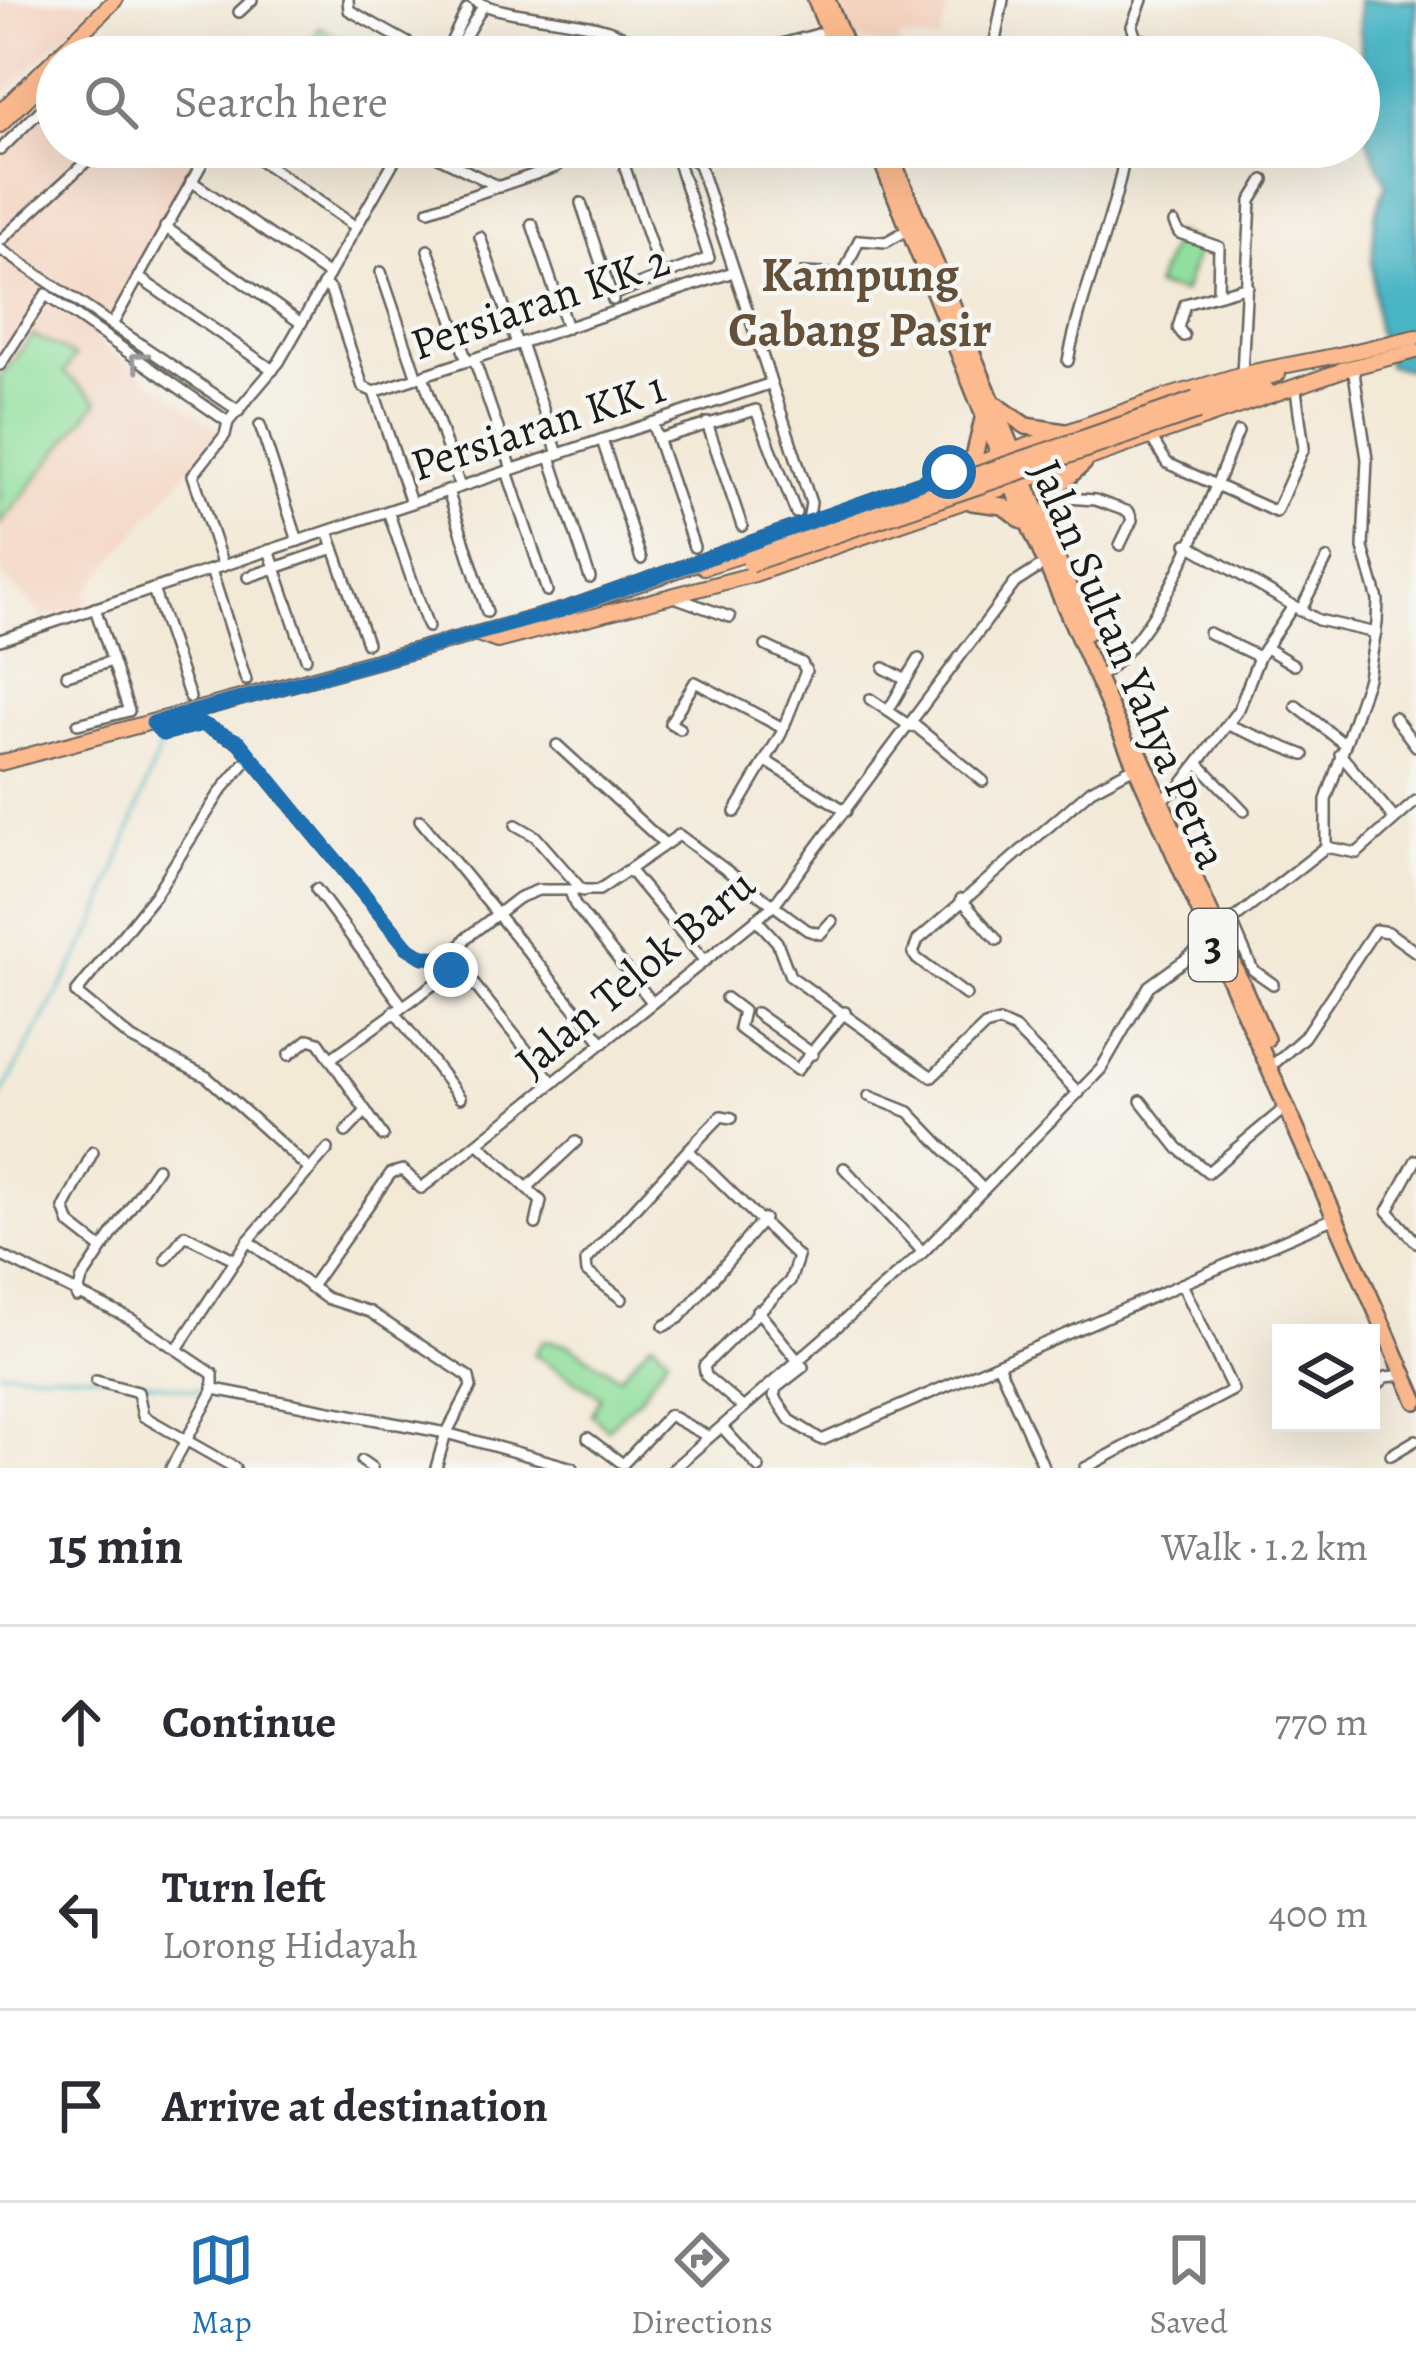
<!DOCTYPE html>
<meta charset="utf-8">
<style>
:root{--surface:#fff;--page:#f2f2f3;--text:#2b2b33;--muted:#7c7c81;--line:#e1e1e2;--accent:#1f6fb2}
body{margin:0;font-family:Alegreya,serif;background:var(--page);color:var(--text)}
.controls{position:absolute;right:36px;bottom:36px;display:grid;overflow:hidden;border-radius:0px;box-shadow:0 12px 48px #0002}
.controls button{width:108px;height:108px;display:grid;place-items:center;padding:0;border:0;border-bottom:3px solid var(--line);background:var(--surface);color:var(--text);font:60px sans-serif}
.stop{position:absolute;width:36px;height:36px;margin:-27px;border:9px solid #1f6fb2;border-radius:50%;background:#fff}
.stop.end{background:#1f6fb2;border-color:#fff;box-shadow:0 3px 12px #0008}
.list{margin:0;padding:0;list-style:none}
h2{display:flex;justify-content:space-between;align-items:center;height:156px;margin:0;padding:0 48px;font-size:51px}
h2 small{font-size:39px;font-weight:400;color:var(--muted)}
.list li{display:grid;grid-template-columns:78px 1fr auto;gap:36px;align-items:center;box-sizing:border-box;height:192px;padding:0 48px;border-top:3px solid var(--line)}
.list b{display:block;font-size:45px;white-space:nowrap}
.list p{margin:0;font-size:39px;white-space:nowrap;color:var(--muted)}
.list em{font-size:39px;font-style:normal;color:var(--muted)}
.icon{flex:none;width:66px;height:66px;fill:none;stroke:currentColor;stroke-width:2;stroke-linecap:round;stroke-linejoin:round}
.map{position:relative;flex:none;width:1416px;height:1468px;overflow:hidden}
.search{position:absolute;background:var(--surface);box-shadow:0 12px 48px #0002;left:36px;right:36px;top:36px;height:132px;display:flex;align-items:center;gap:30px;box-sizing:border-box;padding:0 42px;border-radius:66px;color:var(--muted);font-size:45px}
.sheet{height:732px;background:var(--surface)}
nav{display:flex;justify-content:space-around;align-items:center;box-sizing:border-box;height:168px;border-top:3px solid var(--line);background:var(--surface);font-size:33px;color:var(--muted)}
nav a{display:grid;justify-items:center;gap:6px}
nav .on{color:var(--accent)}
.map>svg:first-child{display:block}
.built{fill:#f4d3c0}
.green{fill:#91df9d;stroke:#567e5c;stroke-width:3}
.water{fill:#49b5c5;stroke:#326870;stroke-width:3}
.lines{fill:none;stroke-linecap:round;stroke-linejoin:round}
.stream{stroke:#49b5c5;stroke-width:3}
.street-casing{stroke:#67645d;stroke-width:14}
.primary-casing{stroke:#67645d;stroke-width:18}
.highway-casing{stroke:#67645d;stroke-width:20}
.street{stroke:#fff;stroke-width:9}
.primary{stroke:#fcba8e;stroke-width:14}
.highway{stroke:#fcba8e;stroke-width:15}
.primary-bridge-casing{stroke:#67645d;stroke-width:18;stroke-linecap:butt}
.primary-bridge{stroke:#fcba8e;stroke-width:14}
.oneway{stroke:#999}
.route{stroke:#1f6fb2;stroke-width:15}
.labels{text-anchor:middle;dominant-baseline:central;stroke-width:9;stroke-linejoin:round;paint-order:stroke}
.shield{fill:#f6f6f2;stroke:#5d5d5c;stroke-width:3}
.shield-label{font-size:42px;font-weight:bold;fill:#1c1c1c}
.street-label{font-size:45px;fill:#1c1c1c;stroke:#f6f6f2}
.neighbourhood-label{font-size:48px;font-weight:bold;fill:#644f38;stroke:#f6f6f2}
</style>
<div class="map">
<svg width="1416" height="1468" viewBox="0 0 1416 1468">
<rect width="100%" height="100%" fill="#f6f6f2"/>
<filter id="ink" filterUnits="userSpaceOnUse"><feTurbulence type="fractalNoise" baseFrequency=".00833" numOctaves="2"/><feDisplacementMap in="SourceGraphic" scale="24" xChannelSelector="R" yChannelSelector="G"/><feConvolveMatrix kernelMatrix="1 2 1 2 8 2 1 2 1" color-interpolation-filters="sRGB"/></filter>
<filter id="wash" filterUnits="userSpaceOnUse"><feTurbulence type="fractalNoise" baseFrequency=".004" numOctaves="4" result="noise"/><feDisplacementMap in="SourceGraphic" scale="48" xChannelSelector="R" yChannelSelector="G"/><feGaussianBlur stdDeviation="2.7" result="paint"/><feColorMatrix in="noise" values="0 0 0 0 0 0 0 0 0 0 0 0 0 0 0 0 0 1.4 0 .05"/><feComposite in="paint" operator="in"/></filter>
<g filter="url(#wash)">
<rect width="100%" height="100%" fill="#f3e9d7"/>
<g class="built">
<path d="M0,0H100L0,97Z"/>
<path d="M839,0H951L939,42L900,37L898,48L855,40Z"/>
<path d="M57,80V147H205L97,341L220,431L86,593L89,603L42,619L38,609L0,575V135Z"/>
</g>
<g class="green">
<path d="M320,27L362,52L359,57H303Z"/>
<path d="M1176,233L1200,244L1183,293L1155,286Z"/>
<path d="M33,335L75,356L64,373L98,401L0,525V377Z"/>
<path d="M544,1340L568,1344L619,1377L652,1341L668,1356L640,1397L607,1429L591,1414L601,1397L534,1354Z"/>
</g>
<path class="water" d="M1358,0H1416V371L1389,366L1377,331L1372,265L1375,217L1386,183L1367,139Z"/>
<g class="lines">
<g class="stream">
<path d="M0,1097L96,924L161,744"/>
<path d="M0,1371L102,1375L207,1392"/>
<path d="M412,1431L439,1437"/>
<path d="M447,1440L541,1466"/>
</g>
</g>
</g>
<g filter="url(#ink)">
<g class="lines">
<g class="street-casing">
<g id="street">
<path d="M348,0L349,10L433,57"/>
<path d="M473,0C517,25 625,12 643,57"/>
<path d="M1142,0L1132,26L1136,39L1190,47L1201,57"/>
<path d="M239,12L252,0"/>
<path d="M1083,48L1090,57"/>
<path d="M75,52L81,57"/>
<path d="M444,57L467,9"/>
<path d="M453,57L483,6"/>
<path d="M514,57H535"/>
<path d="M735,57L829,31"/>
<path d="M992,57L1003,0"/>
<path d="M241,147L356,227"/>
<path d="M369,147L394,161"/>
<path d="M418,147L499,187"/>
<path d="M674,147L699,164L811,503L808,521"/>
<path d="M0,150L57,94"/>
<path d="M625,168L662,278"/>
<path d="M191,181L329,275"/>
<path d="M581,203L613,300"/>
<path d="M429,210L556,167L565,160V147"/>
<path d="M1174,223L1179,233L1219,247L1218,294"/>
<path d="M532,224L567,328"/>
<path d="M165,227L301,323"/>
<path d="M480,237L517,344"/>
<path d="M0,241L102,147"/>
<path d="M0,249L239,411"/>
<path d="M428,250L467,361"/>
<path d="M381,272L417,378"/>
<path d="M804,273L843,275L859,240L886,242L909,229"/>
<path d="M138,277L273,370"/>
<path d="M324,284L331,291L363,387L374,392L733,272"/>
<path d="M46,295L228,422"/>
<path d="M612,295L709,258L677,159"/>
<path d="M112,325L211,147"/>
<path d="M1184,336L1178,328L1185,304L1248,286"/>
<path d="M521,343L558,454"/>
<path d="M474,359L512,469"/>
<path d="M1068,361C1082,287 1115,221 1126,147"/>
<path d="M0,365L46,294"/>
<path d="M1242,374L1251,201L1264,180"/>
<path d="M423,376L460,487"/>
<path d="M374,392L411,503"/>
<path d="M652,423L694,547"/>
<path d="M707,423L742,526"/>
<path d="M260,425L298,541"/>
<path d="M658,439L756,410L796,513"/>
<path d="M1152,439L1167,463L1276,512L1304,448L1296,390"/>
<path d="M602,440L641,559"/>
<path d="M550,457L590,578"/>
<path d="M507,471L547,591"/>
<path d="M448,491L487,612"/>
<path d="M1054,497L1095,500L1129,512L1132,520L1120,545"/>
<path d="M388,511L428,627"/>
<path d="M328,531L367,643"/>
<path d="M1187,544L1318,620L1376,633"/>
<path d="M269,550L306,658"/>
<path d="M223,566L193,475L225,435L228,422L279,362L402,147"/>
<path d="M211,570L246,680"/>
<path d="M248,577L334,548"/>
<path d="M153,589L190,698"/>
<path d="M674,597L730,617"/>
<path d="M1300,611L1327,559"/>
<path d="M1209,633L1259,657"/>
<path d="M0,640L769,384"/>
<path d="M1266,648L1294,665"/>
<path d="M884,668L906,680L888,711L911,727"/>
<path d="M1104,673C1168,622 1206,507 1238,432"/>
<path d="M67,675L112,661"/>
<path d="M906,680L919,659"/>
<path d="M870,699L888,711"/>
<path d="M1296,706L1344,744"/>
<path d="M1394,717L1416,746"/>
<path d="M153,723L163,734L202,724L239,743L407,947L423,957L453,958"/>
<path d="M78,724L129,711L95,608"/>
<path d="M913,724L983,781"/>
<path d="M1228,725L1304,755"/>
<path d="M680,729L670,723L695,682L783,728"/>
<path d="M557,745L665,844"/>
<path d="M1340,754L1394,818"/>
<path d="M248,759L221,791L155,895L76,993L132,1039L207,1077L310,1170"/>
<path d="M766,761L846,811"/>
<path d="M1199,764L1244,811"/>
<path d="M1161,800L1179,788L1239,709L1259,657L1292,608"/>
<path d="M735,812L781,734L806,671L802,663L766,646"/>
<path d="M420,820L603,1043"/>
<path d="M516,825L535,836L583,891"/>
<path d="M1326,847L1357,853L1416,801"/>
<path d="M631,872L704,960"/>
<path d="M316,889L402,1005"/>
<path d="M570,891L575,905L652,1002"/>
<path d="M961,899L997,940"/>
<path d="M756,919L777,942L790,976L932,1077L985,1026L999,1022L1015,1029L1079,1093"/>
<path d="M1232,922L1253,970L1273,984"/>
<path d="M1219,931L1326,847V800L1368,678L1377,623L1378,600L1363,548L1367,459L1353,366"/>
<path d="M453,958L466,938L518,898L538,890H599L679,835L807,930L820,934L832,921"/>
<path d="M453,958L553,1083"/>
<path d="M966,995L917,959L913,953L918,940L1091,790L1134,767"/>
<path d="M726,998L743,1011L739,1028L797,1070L845,1012"/>
<path d="M394,1011L460,1098"/>
<path d="M756,1013L813,1054"/>
<path d="M289,1055L309,1039L319,1042L383,1136"/>
<path d="M330,1059L458,967"/>
<path d="M1276,1062L1304,1037L1375,930L1388,932L1416,952"/>
<path d="M869,1096L909,1112L983,1189"/>
<path d="M1141,1101L1178,1148L1208,1172L1285,1108"/>
<path d="M732,1118L721,1116L688,1150L798,1257L790,1281L704,1366L706,1376L741,1406"/>
<path d="M346,1132L366,1111"/>
<path d="M481,1146L541,1201L536,1224"/>
<path d="M93,1152L64,1208L70,1224L102,1249"/>
<path d="M1416,1160L1388,1211L1416,1242"/>
<path d="M844,1168L923,1252"/>
<path d="M529,1186L576,1142"/>
<path d="M248,1241L326,1298L370,1312L469,1377L471,1387L445,1436L436,1468"/>
<path d="M0,1255L131,1319L213,1374V1391L171,1468"/>
<path d="M166,1259L185,1235L236,1260"/>
<path d="M310,1288L391,1173L403,1170L421,1188L432,1180L773,906L1015,583L1046,563"/>
<path d="M77,1297L82,1279L157,1168"/>
<path d="M622,1299L587,1272L586,1261L688,1150"/>
<path d="M757,1310L803,1367L776,1388L774,1396L790,1420L822,1440L1334,1218"/>
<path d="M664,1326L679,1318L764,1219"/>
<path d="M177,1349L248,1241L328,1149"/>
<path d="M998,1364L1044,1468"/>
<path d="M96,1381L138,1392L143,1416L235,1468"/>
<path d="M214,1389L446,1433L573,1468"/>
<path d="M1371,1391L1386,1377L1404,1375"/>
<path d="M722,1427L759,1468"/>
<path d="M588,1438L623,1464L669,1415L709,1437"/>
<path d="M1391,1455L1416,1440"/>
<path d="M362,1461L372,1468"/>
<path d="M674,1468L923,1252L1101,1069L1149,986L1211,941"/>
<path d="M1085,1468L1233,1390L1182,1284"/>
</g>
</g>
<g class="primary-casing">
<g id="primary">
<path d="M0,112L115,0"/>
<path d="M0,125L57,70"/>
<path d="M1339,355L1416,337"/>
<path d="M1341,370L1416,351"/>
<path d="M1195,399L1278,374"/>
<path d="M1198,412L1267,390"/>
<path d="M704,567L746,554"/>
<path d="M562,611L1159,399L1242,374L1344,354"/>
<path d="M568,623L755,574L1346,369"/>
<path d="M480,635L497,641L574,621"/>
<path d="M0,763L568,609"/>
</g>
</g>
<g class="highway-casing">
<g id="highway">
<path d="M816,0L839,57"/>
<path d="M827,0L850,57"/>
<path d="M876,147L1013,488L1416,1401"/>
<path d="M895,166L1087,632"/>
<path d="M995,404L1026,426L1065,432"/>
<path d="M949,473L974,457L983,419"/>
<path d="M972,502L1003,506L1023,521"/>
<path d="M1045,524L1058,486L1084,463"/>
<path d="M1137,748L1266,1039"/>
</g>
</g>
<use href="#street" class="street"/>
<use href="#primary" class="primary"/>
<use href="#highway" class="highway"/>
<g class="primary-bridge-casing">
<g id="primary-bridge">
<path d="M746,554L1195,399"/>
<path d="M750,564L1198,412"/>
</g>
</g>
<use href="#primary-bridge" class="primary-bridge"/>
</g>
<defs><path id="oneway-chevron" d="M-2-3.5L2.5 0L-2 3.5" fill="none" stroke-width="1.6" stroke-linecap="round" stroke-linejoin="round" transform="scale(3)"/></defs>
<use class="oneway" href="#oneway-chevron" transform="translate(138 360) rotate(-145)"/>
</g>
<g class="lines" filter="url(#ink)">
<path class="route" d="M451,970L458,967L453,958L423,957L407,947L239,742L202,724L163,734L153,723L562,610L949,472"/>
</g>
<g class="labels">
<rect class="shield" x="1189" y="909" width="48" height="72" rx="9"/>
<g class="shield-label">
<text x="1213" y="945">3</text>
</g>
<g class="street-label">
<text transform="translate(540 302) rotate(-19)">Persiaran KK 2</text>
<text transform="translate(538 426) rotate(-18)">Persiaran KK 1</text>
<text transform="translate(1129 664) rotate(67)">Jalan Sultan Yahya Petra</text>
<text transform="translate(635 973) rotate(-40)">Jalan Telok Baru</text>
</g>
<g class="neighbourhood-label">
<text x="860" y="275">Kampung<tspan x="860" dy="55">Cabang Pasir</tspan></text>
</g>
</g>
</svg>
<div class="controls">
<button><svg class="icon" aria-label="layers" viewBox="0 0 24 24"><path d="M12 4l9 5-9 5-9-5zM3 14l9 5 9-5"/></svg></button>
</div>
<div class="stop" style="left:949px;top:472px"></div>
<div class="stop end" style="left:451px;top:970px"></div>
<div class="search"><svg class="icon" aria-label="search" viewBox="0 0 24 24"><circle cx="10" cy="10" r="6"/><path d="M15 15l6 6"/></svg>Search here</div>
</div>
<section class="sheet">
<h2>15 min<small>Walk · 1.2 km</small></h2>
<ul class="list">
<li><svg class="icon" aria-label="ahead" viewBox="0 0 24 24"><path d="M12 20V5M6 11l6-6 6 6"/></svg><div><b>Continue</b></div><em>770 m</em></li>
<li><svg class="icon" aria-label="left" viewBox="0 0 24 24"><path d="M17 20v-9H6M10 6l-5 5 5 5"/></svg><div><b>Turn left</b><p>Lorong Hidayah</p></div><em>400 m</em></li>
<li><svg class="icon" aria-label="arrive" viewBox="0 0 24 24"><path d="M6 21V4h12l-3 4 3 4H6"/></svg><div><b>Arrive at destination</b></div></li>
</ul>
</section>
<nav>
<a class="on"><svg class="icon" aria-label="map" viewBox="0 0 24 24"><path d="M3 6l6-2 6 2 6-2v14l-6 2-6-2-6 2zM9 4v14M15 6v14"/></svg>Map</a>
<a><svg class="icon" aria-label="directions" viewBox="0 0 24 24"><path d="M12 3l9 9-9 9-9-9zM9 14v-3h6M13 9l2 2-2 2"/></svg>Directions</a>
<a><svg class="icon" aria-label="saved" viewBox="0 0 24 24"><path d="M7 4h10v16l-5-4-5 4z"/></svg>Saved</a>
</nav>
